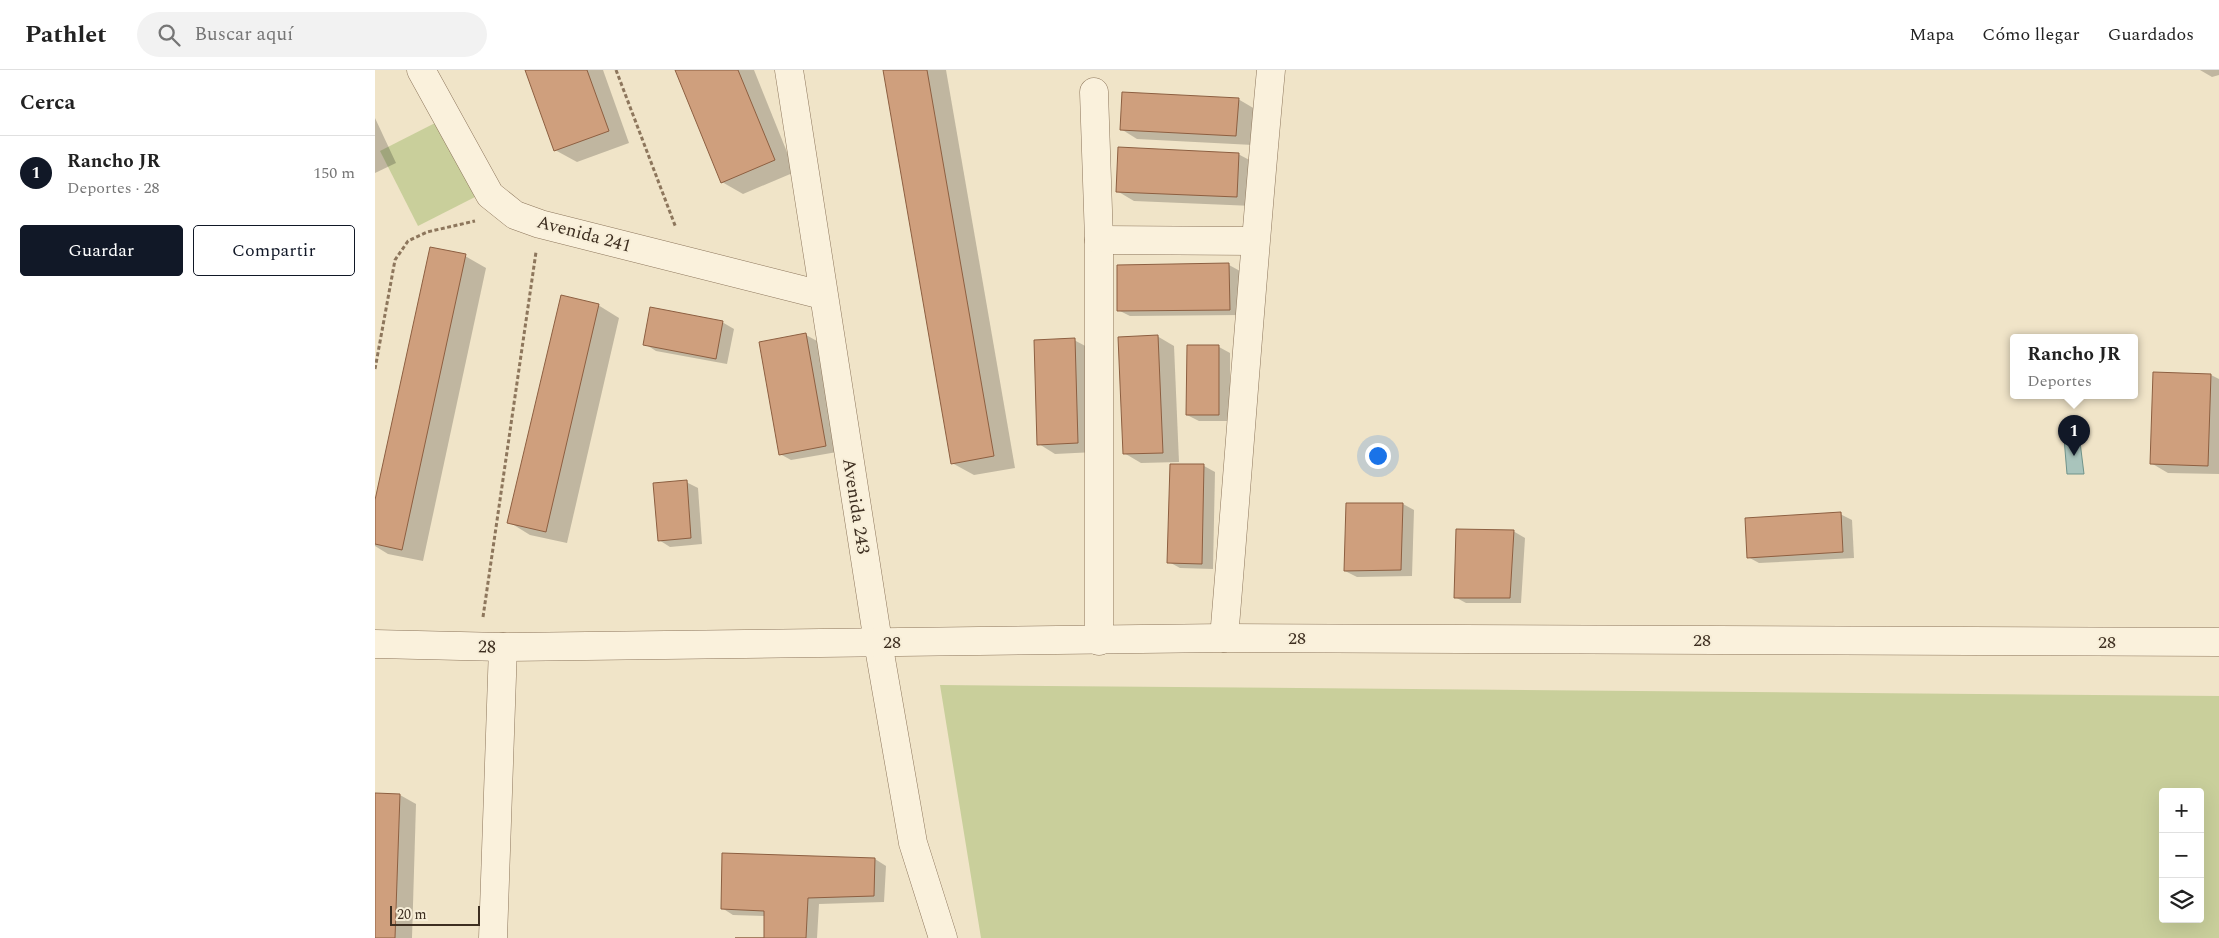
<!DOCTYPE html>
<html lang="es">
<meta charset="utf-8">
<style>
:root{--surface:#fff;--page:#f2f2f2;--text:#222;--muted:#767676;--line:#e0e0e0;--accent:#111827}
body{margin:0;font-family:Spectral,serif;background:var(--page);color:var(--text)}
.controls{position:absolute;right:15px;bottom:15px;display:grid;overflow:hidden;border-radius:5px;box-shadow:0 5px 20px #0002}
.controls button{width:45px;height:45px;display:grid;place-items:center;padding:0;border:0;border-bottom:1px solid var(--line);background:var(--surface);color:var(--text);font:25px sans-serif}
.scale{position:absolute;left:15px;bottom:12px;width:90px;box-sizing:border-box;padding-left:5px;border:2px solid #3d2e20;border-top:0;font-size:14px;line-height:18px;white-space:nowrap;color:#3d2e20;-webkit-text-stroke:4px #f7eed8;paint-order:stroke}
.you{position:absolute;left:1002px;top:385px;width:18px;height:18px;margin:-12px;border:4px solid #fff;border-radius:50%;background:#1a73e8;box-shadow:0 0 0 8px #1a73e833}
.badge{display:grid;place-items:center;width:32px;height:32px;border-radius:50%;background:var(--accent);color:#fff;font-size:16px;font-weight:700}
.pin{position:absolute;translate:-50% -41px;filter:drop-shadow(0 1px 2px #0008)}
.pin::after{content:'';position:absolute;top:26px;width:18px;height:15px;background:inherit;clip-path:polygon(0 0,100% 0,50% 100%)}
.popup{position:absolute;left:1635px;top:264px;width:128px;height:65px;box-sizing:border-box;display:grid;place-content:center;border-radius:5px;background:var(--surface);filter:drop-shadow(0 1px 4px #0005);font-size:16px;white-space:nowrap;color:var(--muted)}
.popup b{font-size:19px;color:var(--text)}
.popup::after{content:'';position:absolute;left:50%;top:100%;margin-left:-10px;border:10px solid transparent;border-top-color:var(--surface)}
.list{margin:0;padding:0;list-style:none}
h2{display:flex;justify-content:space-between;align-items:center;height:65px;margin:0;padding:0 20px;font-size:21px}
h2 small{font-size:16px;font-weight:400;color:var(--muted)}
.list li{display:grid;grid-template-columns:32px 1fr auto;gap:15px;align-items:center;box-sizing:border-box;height:75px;padding:0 20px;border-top:1px solid var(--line)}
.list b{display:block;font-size:19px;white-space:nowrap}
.list p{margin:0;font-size:16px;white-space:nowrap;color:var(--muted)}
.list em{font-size:16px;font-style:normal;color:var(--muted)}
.actions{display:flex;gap:10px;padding:15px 20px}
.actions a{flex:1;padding:11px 0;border:1px solid var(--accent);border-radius:5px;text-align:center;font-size:18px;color:var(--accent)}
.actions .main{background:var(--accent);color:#fff}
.icon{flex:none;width:28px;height:28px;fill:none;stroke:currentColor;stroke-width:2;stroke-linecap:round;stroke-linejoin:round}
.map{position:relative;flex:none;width:1844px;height:868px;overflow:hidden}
header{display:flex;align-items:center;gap:30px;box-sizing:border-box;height:70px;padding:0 25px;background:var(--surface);border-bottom:1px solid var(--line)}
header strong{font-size:24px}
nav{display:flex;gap:28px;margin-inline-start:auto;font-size:18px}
.search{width:350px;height:45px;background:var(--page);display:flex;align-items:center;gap:12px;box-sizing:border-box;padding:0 18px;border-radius:28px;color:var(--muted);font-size:19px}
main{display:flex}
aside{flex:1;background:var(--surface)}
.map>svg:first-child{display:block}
.green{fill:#c9cf9b;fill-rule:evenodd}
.water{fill:#a9c4bc;stroke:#6f938a}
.shadow{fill:#0003}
.building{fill:#cf9f7d;stroke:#8d5f41}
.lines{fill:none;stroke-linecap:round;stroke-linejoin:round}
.minor-casing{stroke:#8d765c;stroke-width:29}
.path{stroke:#8d765c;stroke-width:3;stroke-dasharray:4 2.5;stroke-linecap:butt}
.minor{stroke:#faf1dc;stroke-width:28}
.labels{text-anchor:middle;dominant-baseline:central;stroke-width:4;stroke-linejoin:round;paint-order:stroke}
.street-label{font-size:18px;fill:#3d2e20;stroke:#f7eed8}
</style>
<header>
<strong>Pathlet</strong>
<div class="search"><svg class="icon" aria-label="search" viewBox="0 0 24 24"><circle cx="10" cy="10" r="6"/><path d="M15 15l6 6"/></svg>Buscar aquí</div>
<nav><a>Mapa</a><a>Cómo llegar</a><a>Guardados</a></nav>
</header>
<main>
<aside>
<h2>Cerca<small></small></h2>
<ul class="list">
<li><span class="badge">1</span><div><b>Rancho JR</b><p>Deportes · 28</p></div><em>150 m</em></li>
</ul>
<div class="actions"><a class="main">Guardar</a><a>Compartir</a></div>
</aside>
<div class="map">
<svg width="1844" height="868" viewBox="0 0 1844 868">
<rect width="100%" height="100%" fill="#f0e4c8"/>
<g class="green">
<path d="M62,52L100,127L43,156L5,81Z"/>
<path d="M565,615L1844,626V868H606ZM1788,722H1825V849H1788Z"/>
</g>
<path class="water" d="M1704,364L1709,404H1692L1689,368Z"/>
<g class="shadow">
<path d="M152,0H228L254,73L202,92L180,80Z"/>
<path d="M301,0H379L420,102L368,124L347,112Z"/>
<path d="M509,0H571L640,398L599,405L577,393Z"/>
<path d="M1825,0H1844V5L1837,7Z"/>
<path d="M863,29L880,39L878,75L762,69L746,59Z"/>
<path d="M0,48L21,93L0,103Z"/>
<path d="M863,84L880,93L878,136L759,131L742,121Z"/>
<path d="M90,186L111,198L48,491L13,484L0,476V436Z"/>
<path d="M854,195L865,201L866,245L755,246L743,240Z"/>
<path d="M223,235L244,248L192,473L155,465L134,452Z"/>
<path d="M347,252L359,259L352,294L281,281L270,274Z"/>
<path d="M431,265L442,271L462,382L416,390L405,384Z"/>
<path d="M782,266L799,276L804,392L766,393L749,383Z"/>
<path d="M699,270L716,279L720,382L680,384L664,374Z"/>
<path d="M844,277L855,283V351H824L812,345Z"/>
<path d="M1779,303L1836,305L1844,309V404L1793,403L1776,393Z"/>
<path d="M796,395L829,396L840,402L838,499L805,498L794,492Z"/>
<path d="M311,412L323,418L327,474L295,477L284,470Z"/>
<path d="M1028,434L1039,440L1037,506L982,507L970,501Z"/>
<path d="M1465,444L1477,450L1479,488L1384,493L1373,487Z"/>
<path d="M1138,461L1150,468L1146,533H1091L1080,527Z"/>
<path d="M0,724L25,725L41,734L37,868H0Z"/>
<path d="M500,789L511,796L509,832L444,834L442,868H390V846L358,845L347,838Z"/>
</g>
<g class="building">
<path d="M150,0H212L234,61L179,81Z"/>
<path d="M300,0H363L400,90L346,113Z"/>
<path d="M508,0H552L619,386L576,394Z"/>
<path d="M747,22L864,28L861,66L745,60Z"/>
<path d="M743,77L864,83L862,127L741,122Z"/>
<path d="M55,177L91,184L27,480L0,474V430Z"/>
<path d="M854,193L855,240L742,241V195Z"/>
<path d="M186,225L224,234L171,462L132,453Z"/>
<path d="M275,237L348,251L341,289L268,275Z"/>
<path d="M431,263L451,376L404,385L384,272Z"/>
<path d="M783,265L788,383L748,384L743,267Z"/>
<path d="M700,268L703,373L662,375L659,270Z"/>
<path d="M812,275H844V345H811Z"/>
<path d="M1778,302L1836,304L1833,396L1775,394Z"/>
<path d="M795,394H829L827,494L792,493Z"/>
<path d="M312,410L316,468L283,471L278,413Z"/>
<path d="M971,433H1028L1026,500L969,501Z"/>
<path d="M1466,442L1468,482L1372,488L1370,448Z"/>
<path d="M1081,459L1139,460L1135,528H1079Z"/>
<path d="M0,723L25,724L20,868H0Z"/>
<path d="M347,783L500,788L499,826L433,828L431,868H360H389V841L346,839Z"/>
</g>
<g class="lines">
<g class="minor-casing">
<g id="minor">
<path d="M46,0L115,125L140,145L165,154L447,225"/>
<path d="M414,0L503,572L538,773L568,868"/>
<path d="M719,22L724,170V571"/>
<path d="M724,170L879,171"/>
<path d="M849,568C865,379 878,189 896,0"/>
<path d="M0,574L128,577L849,568L1844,572"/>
<path d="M118,868L128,577"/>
</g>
</g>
<g class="path">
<path d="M241,0L301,158"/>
<path d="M0,299L20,190L33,171L52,162L100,151"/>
<path d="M108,547L161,182"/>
</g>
<use href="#minor" class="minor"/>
</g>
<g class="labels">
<g class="street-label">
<text transform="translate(209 164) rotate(15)">Avenida 241</text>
<text transform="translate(481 436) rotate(81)">Avenida 243</text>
<text x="922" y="568">28</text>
<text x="1327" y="570">28</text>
<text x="517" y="572">28</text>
<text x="1732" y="572">28</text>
<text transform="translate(112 577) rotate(2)">28</text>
</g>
</g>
</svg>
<div class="controls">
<button>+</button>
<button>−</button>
<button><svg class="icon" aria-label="layers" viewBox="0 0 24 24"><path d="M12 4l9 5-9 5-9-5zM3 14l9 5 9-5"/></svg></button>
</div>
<div class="scale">20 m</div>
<div class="you"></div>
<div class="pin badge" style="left:1699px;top:386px">1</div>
<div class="popup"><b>Rancho JR</b>Deportes</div>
</div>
</main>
